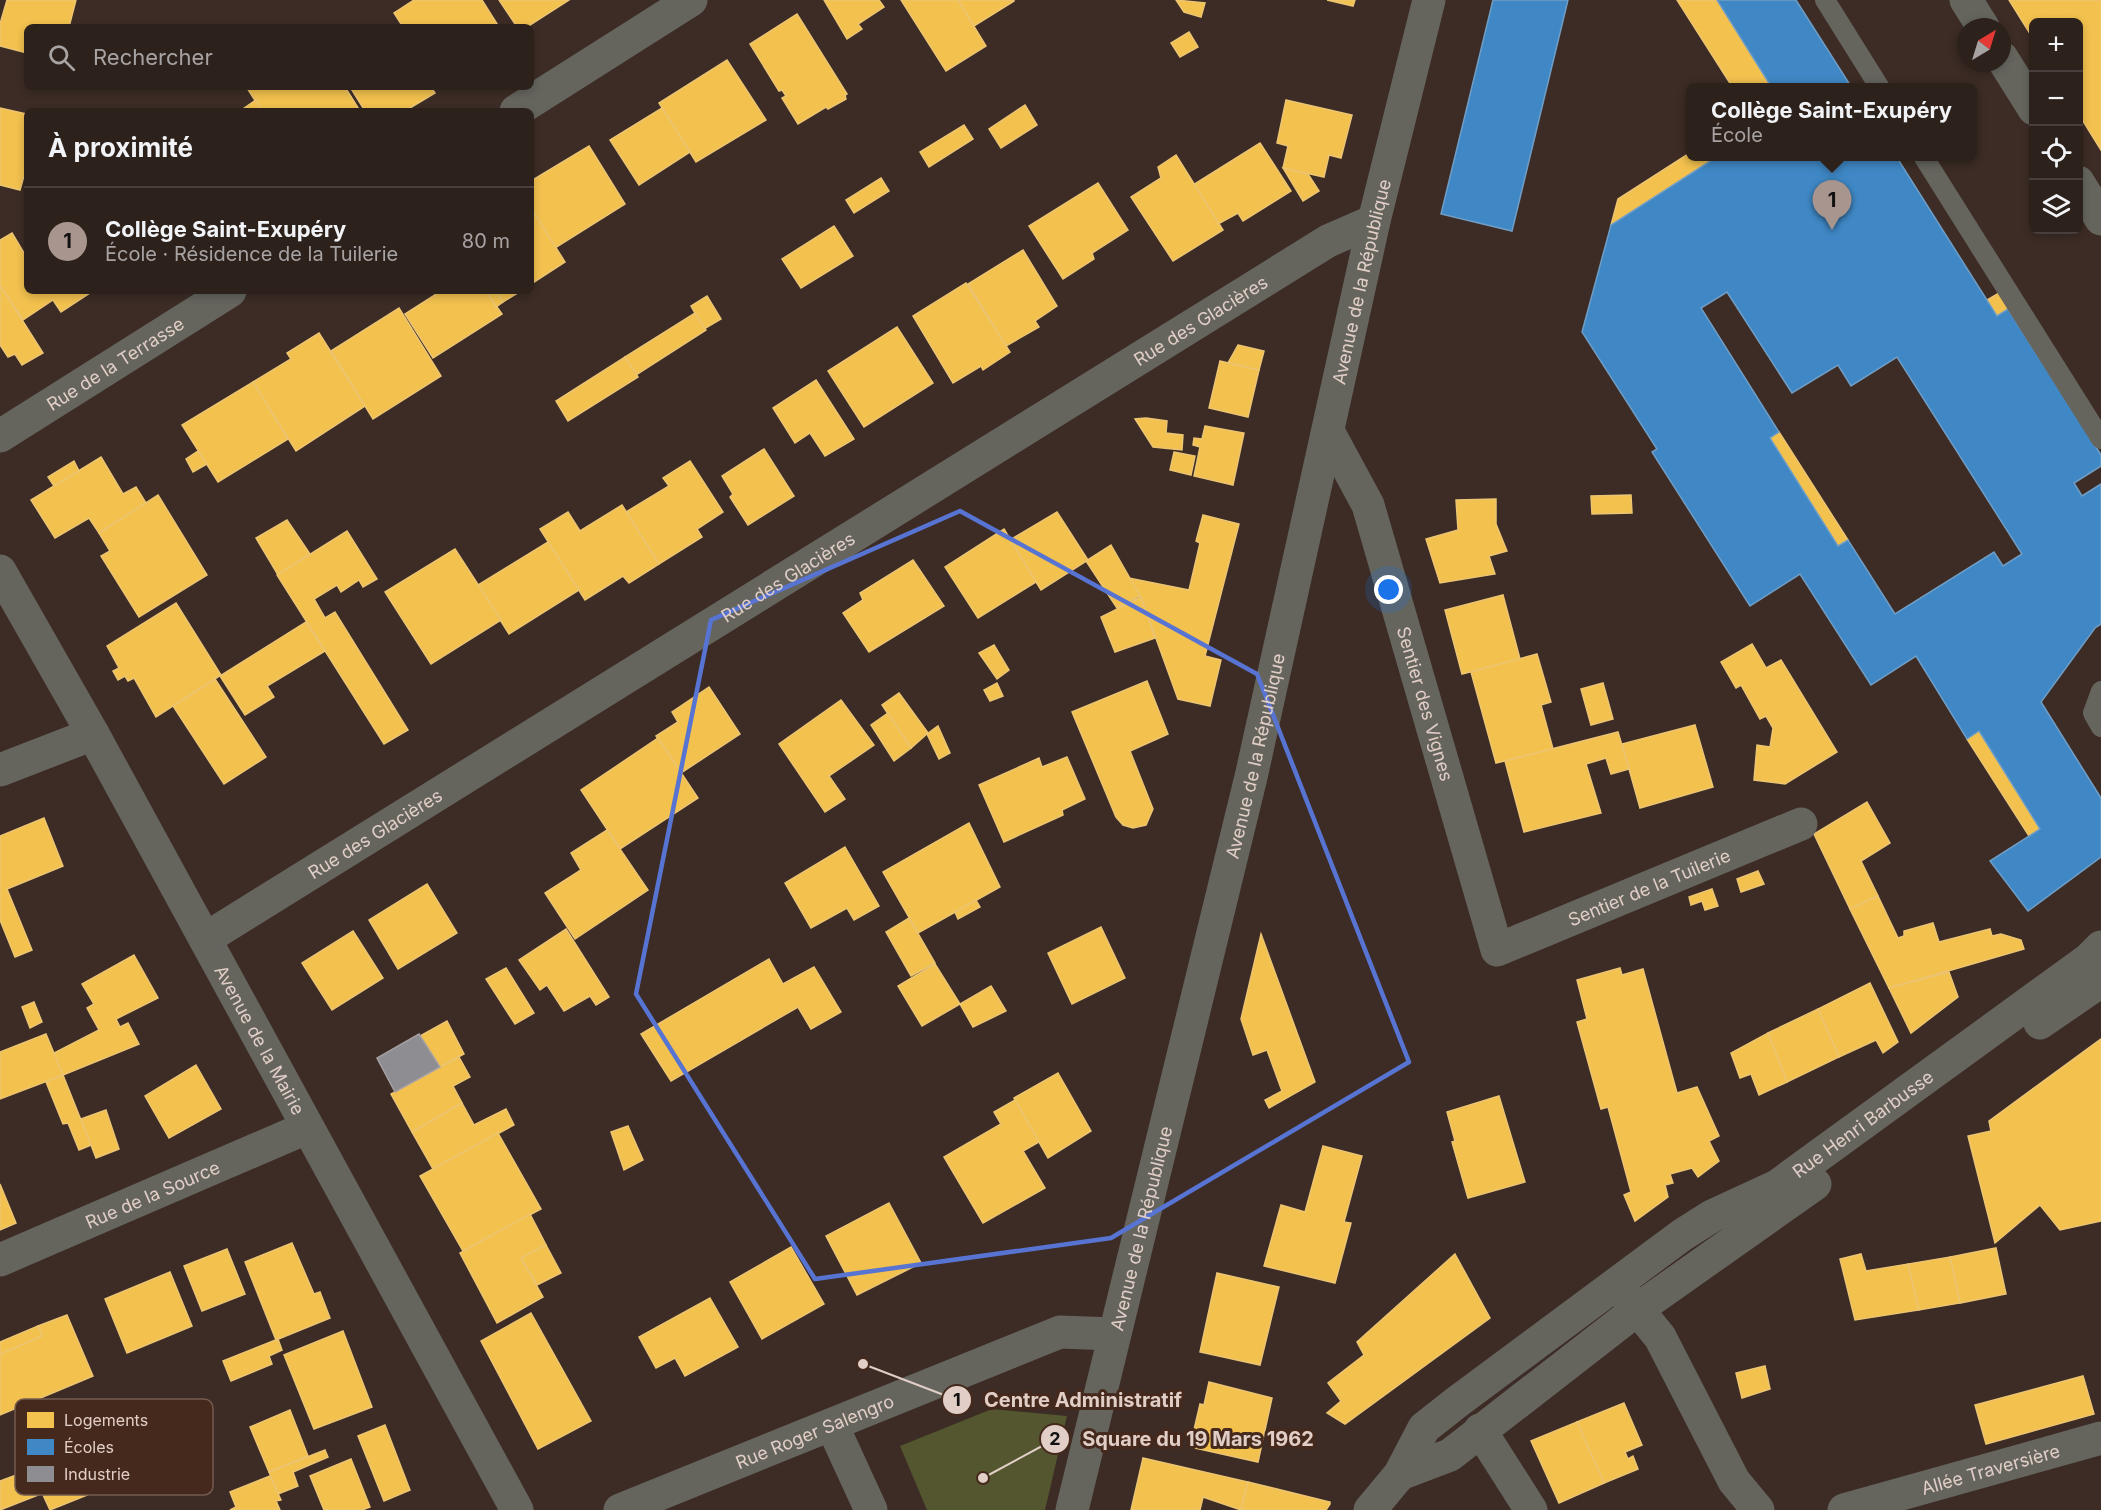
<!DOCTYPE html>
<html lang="fr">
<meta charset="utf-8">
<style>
:root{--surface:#2d211c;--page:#392e29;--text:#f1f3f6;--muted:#a7a3a3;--line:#483e3b;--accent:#a7958e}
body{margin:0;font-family:Inter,sans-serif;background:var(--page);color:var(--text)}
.controls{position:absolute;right:18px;top:18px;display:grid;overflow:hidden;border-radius:9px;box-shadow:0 3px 9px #0003}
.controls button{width:54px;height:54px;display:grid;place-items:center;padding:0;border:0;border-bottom:2px solid var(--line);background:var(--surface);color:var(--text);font:30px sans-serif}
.compass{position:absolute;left:1957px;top:18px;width:54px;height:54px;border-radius:50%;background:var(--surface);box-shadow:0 3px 9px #0003;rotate:38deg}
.you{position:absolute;left:1389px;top:590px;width:21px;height:21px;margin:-15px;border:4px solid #fff;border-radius:50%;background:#1a73e8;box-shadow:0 0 0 9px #1a73e833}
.badge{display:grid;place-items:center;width:39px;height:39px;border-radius:50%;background:var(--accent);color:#111;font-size:20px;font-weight:700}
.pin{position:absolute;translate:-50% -50px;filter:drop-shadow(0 2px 3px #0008)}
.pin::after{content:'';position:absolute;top:32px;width:21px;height:18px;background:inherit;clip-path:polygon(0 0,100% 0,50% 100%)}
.popup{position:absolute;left:1686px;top:83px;width:291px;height:78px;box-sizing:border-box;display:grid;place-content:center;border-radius:9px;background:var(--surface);filter:drop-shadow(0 2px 4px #0005);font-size:20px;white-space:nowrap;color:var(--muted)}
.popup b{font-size:22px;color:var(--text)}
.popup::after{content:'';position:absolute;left:50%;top:100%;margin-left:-12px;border:12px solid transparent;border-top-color:var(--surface)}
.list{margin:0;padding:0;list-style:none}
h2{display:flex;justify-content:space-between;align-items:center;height:78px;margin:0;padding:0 24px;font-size:26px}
h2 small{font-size:20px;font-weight:400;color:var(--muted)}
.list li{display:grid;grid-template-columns:39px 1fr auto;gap:18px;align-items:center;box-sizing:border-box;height:108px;padding:0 24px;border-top:2px solid var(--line)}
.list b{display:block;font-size:22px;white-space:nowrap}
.list p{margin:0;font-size:20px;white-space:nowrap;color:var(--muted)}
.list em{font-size:20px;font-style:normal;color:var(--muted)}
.icon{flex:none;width:33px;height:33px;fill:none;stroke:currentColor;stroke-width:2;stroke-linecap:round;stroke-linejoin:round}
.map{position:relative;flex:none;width:2101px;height:1510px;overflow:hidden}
.search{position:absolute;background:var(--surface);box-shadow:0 3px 9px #0003;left:24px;top:24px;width:510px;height:66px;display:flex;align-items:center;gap:15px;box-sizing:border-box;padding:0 21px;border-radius:9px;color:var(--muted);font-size:22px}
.panel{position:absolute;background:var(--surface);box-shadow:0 3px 9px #0003;left:24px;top:108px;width:510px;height:186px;border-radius:9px}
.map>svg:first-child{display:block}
.green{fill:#53562f}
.homes{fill:#f2c14e;stroke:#edc572;stroke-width:1.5}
.schools{fill:#3f88c5;stroke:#709dc5;stroke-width:1.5;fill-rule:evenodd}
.industry{fill:#8d8d92;stroke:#a6a0a2;stroke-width:1.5}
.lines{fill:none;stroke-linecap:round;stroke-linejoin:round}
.service{stroke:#65655e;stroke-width:20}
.minor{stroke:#65655e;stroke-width:33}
.tertiary{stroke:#65655e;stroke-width:33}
.marked{fill:none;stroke:#5874d3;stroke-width:4.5;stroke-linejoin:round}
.labels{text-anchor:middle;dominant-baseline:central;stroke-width:6;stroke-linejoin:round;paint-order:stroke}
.street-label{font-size:18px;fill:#e1cec6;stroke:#45291c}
.key{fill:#45291c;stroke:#745b4f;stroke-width:1.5}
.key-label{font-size:16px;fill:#e1cec6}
.leader{fill:none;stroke:#e1cec6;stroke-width:2}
.callout-dot{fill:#e1cec6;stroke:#45291c;stroke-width:2}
.mark-label{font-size:18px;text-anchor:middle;font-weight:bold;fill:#111}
.callout-label{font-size:20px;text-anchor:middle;font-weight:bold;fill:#e1cec6;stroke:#45291c;stroke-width:6;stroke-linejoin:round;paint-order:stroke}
</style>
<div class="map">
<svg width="2101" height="1510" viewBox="0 0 2101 1510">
<rect width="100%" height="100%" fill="#3c2c25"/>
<path class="green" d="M992,1409L1067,1416L1045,1510H927L900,1446Z"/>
<g class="homes">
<path d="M7,0H76L69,27H27V53L0,46V24Z"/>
<path d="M414,0H482L499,27H403L394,13Z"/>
<path d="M499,0H569L527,27H517Z"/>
<path d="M824,0H879L884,7L858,24L862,29L847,39Z"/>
<path d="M901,0H958L986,46L946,71Z"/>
<path d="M958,0H1014V1L974,26Z"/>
<path d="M1176,0L1205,3L1201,17L1184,12Z"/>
<path d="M1327,0H1355L1353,6Z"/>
<path d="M1677,0H1717L1772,88H1733Z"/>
<path d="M2009,0H2101V150L2078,113V22H2034V40Z"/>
<path d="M797,14L847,94L845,95L846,99L828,109L826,107L798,124L782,98L786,96L782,90L779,91L750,44Z"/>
<path d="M1189,32L1198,47L1180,57L1171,43Z"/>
<path d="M727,60L766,120L696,162L659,103Z"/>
<path d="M345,87L360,111H262L247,88Z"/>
<path d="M350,87H431L435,93L405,111H365Z"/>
<path d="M256,100L262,111H240Z"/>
<path d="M1286,100L1352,115L1341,158L1329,155L1324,177L1283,168L1288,146L1277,143Z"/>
<path d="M1025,105L1037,125L1001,148L989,129Z"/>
<path d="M0,108L27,114V165L20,190L0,185Z"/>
<path d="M662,108L690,152L639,185L610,140Z"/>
<path d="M964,125L973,139L929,167L920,152Z"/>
<path d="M1260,143L1291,191L1243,221L1238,213L1218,224L1193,185Z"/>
<path d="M589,146L625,204L555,248L531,208V181Z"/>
<path d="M1691,152V156H1718L1611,225L1618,199Z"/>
<path d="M1176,155L1223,230L1173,261L1131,197L1161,178L1158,167Z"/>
<path d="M1283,168L1308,174L1319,191L1303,201Z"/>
<path d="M881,178L889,191L854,213L846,200Z"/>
<path d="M1098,183L1128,230L1092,253L1094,259L1063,279L1029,226Z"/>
<path d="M531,208L565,262L531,284Z"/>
<path d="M834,226L853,256L801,288L782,259Z"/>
<path d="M12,233L27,258V291H93L61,312L53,300L23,320L0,285V240Z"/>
<path d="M1023,250L1057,306L1035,321L1039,327L1006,346L968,284Z"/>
<path d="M966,283L1010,352L983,370L981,366L953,383L913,316Z"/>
<path d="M0,285L43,353L22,365L15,354L8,357L0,345Z"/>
<path d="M441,291H486L502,314L433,358L405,314Z"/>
<path d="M486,291H496L503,302L496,307Z"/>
<path d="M496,291H521L503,302Z"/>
<path d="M1999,293L2008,309L1997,316L1987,300Z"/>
<path d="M707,296L721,319L704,329L691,306Z"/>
<path d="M399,308L441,376L373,419L331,351Z"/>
<path d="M695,313L706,330L636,375L625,357Z"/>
<path d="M897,327L933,383L864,427L828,371Z"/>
<path d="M319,333L365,406L296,451L253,382L291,359L287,353Z"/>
<path d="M1238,345L1264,351L1259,370L1228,363Z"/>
<path d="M625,357L638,377L568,421L556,401Z"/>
<path d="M1220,361L1259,370L1248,417L1209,408Z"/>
<path d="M816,380L854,439L825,456L810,433L795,443L773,408Z"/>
<path d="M253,382L288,439L218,482L182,425Z"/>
<path d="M1146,418L1167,421L1166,433L1183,435L1182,450L1153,447L1135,419Z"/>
<path d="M1205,426L1244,433L1233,485L1194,476L1200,447L1193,445L1194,438L1202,439Z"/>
<path d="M1779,432L1848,540L1838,546L1770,438Z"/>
<path d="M764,449L794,496L748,525L730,497L733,494L722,476Z"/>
<path d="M198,451L207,464L193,472L186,459Z"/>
<path d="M1174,452L1195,456L1191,475L1170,470Z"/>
<path d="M101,457L123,494L136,487L146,503L99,533L89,518L55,538L31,500Z"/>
<path d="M74,461L79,471L54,486L48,477Z"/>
<path d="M690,461L723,512L697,529L702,537L659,564L626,512L669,486L663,478Z"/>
<path d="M158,495L207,575L139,617L101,556L110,551L99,533Z"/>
<path d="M1631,495L1632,513L1592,514L1591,496Z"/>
<path d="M1496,499V524L1507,551L1489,556L1495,574L1440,583L1426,539L1458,530L1456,500Z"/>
<path d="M622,505L659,564L629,583L623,576L585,600L540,529L568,512L580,531Z"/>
<path d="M1057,512L1088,560L1041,590L1010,540Z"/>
<path d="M1203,515L1239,524L1205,656L1221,660L1210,706L1178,699L1141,597L1129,578L1189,590L1200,543L1196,541Z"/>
<path d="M287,520L310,554L278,575L256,538Z"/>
<path d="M1004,529L1036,582L978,618L945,567Z"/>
<path d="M347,531L377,579L363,587L359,580L341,592L337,585L314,599L325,618L335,612L408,730L384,744L277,575Z"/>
<path d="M548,542L579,590L509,634L478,585Z"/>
<path d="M1111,545L1140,596L1117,608L1086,561Z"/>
<path d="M455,549L501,620L431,664L385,592Z"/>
<path d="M913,560L944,606L869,652L843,613L863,600L860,593Z"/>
<path d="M1503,595L1520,659L1462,674L1445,610Z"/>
<path d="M1141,597L1155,638L1115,652L1101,617Z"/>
<path d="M176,603L221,675L156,717L134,678L128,681L125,676L118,680L113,671L119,668L107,646Z"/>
<path d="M306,622L325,651L267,686L274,697L245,715L220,676Z"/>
<path d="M1752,644L1766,668L1781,660L1837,752L1785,784L1754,780L1757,745L1770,747L1773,728L1766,716L1760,719L1741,685L1736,688L1721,662Z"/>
<path d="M994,645L1009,670L997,679L979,653Z"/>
<path d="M1537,654L1551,702L1541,705L1553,749L1496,763L1471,672Z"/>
<path d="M215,679L266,757L224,784L173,706Z"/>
<path d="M1147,681L1168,734L1130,751L1153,809L1146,825L1133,828L1123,825L1116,817L1072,712Z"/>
<path d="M997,683L1003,696L990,701L984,690Z"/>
<path d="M1603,683L1613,719L1591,725L1581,689Z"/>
<path d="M709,687L740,734L681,773L656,736L678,722L672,712Z"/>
<path d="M899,693L928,733L911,748L882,705Z"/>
<path d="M841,700L874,745L829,776L845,799L825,812L779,744Z"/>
<path d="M888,713L911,748L894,761L871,725Z"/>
<path d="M1695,725L1713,787L1640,808L1622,744Z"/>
<path d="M938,726L950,753L939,759L927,734Z"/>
<path d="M1979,731L2040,829L2029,836L1967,739Z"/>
<path d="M1618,732L1629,769L1611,774L1606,758L1586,764L1601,813L1524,832L1505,761Z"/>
<path d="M658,738L698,798L620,849L581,790Z"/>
<path d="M1067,757L1085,799L1062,810L1063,815L1004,842L979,785L1039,758L1042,767Z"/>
<path d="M1867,802L1890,843L1861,861L1878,896L1850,909L1814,834Z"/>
<path d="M44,818L63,866L7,889L32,950L15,957L0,920V836Z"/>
<path d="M969,823L1000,887L918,933L883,872Z"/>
<path d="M607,830L648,890L575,939L545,893L581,870L571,853Z"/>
<path d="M845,847L879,906L854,920L847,908L811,928L785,883Z"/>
<path d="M1758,871L1764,884L1741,892L1737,879Z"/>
<path d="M427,884L457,933L398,969L369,920Z"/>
<path d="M1712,889L1718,906L1705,910L1702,901L1691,905L1689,897Z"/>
<path d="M1878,896L1898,938L1904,936V931L1933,923L1939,942L1990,929L1992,936L2001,934L2021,940L2024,949L1889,988L1850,909Z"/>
<path d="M976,900L980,907L958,919L955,912Z"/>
<path d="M909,918L935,963L911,976L886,932Z"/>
<path d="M1101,927L1125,978L1072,1004L1048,953Z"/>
<path d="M566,929L609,997L596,1005L590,996L564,1011L547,985L540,990L519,960Z"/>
<path d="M353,931L383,978L332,1010L302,963Z"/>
<path d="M1261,934L1315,1082L1269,1108L1265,1100L1282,1091L1267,1050L1253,1055L1241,1019Z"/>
<path d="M134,955L158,998L116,1019L120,1027L128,1023L139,1044L63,1075L54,1053L99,1030L87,1008L94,1004L82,984Z"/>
<path d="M769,959L783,984L814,967L841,1012L811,1029L798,1007L671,1081L641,1034Z"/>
<path d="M935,964L960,1004L922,1026L898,986Z"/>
<path d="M506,968L534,1013L515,1024L486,979Z"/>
<path d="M1620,968L1622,975L1643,969L1677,1093L1697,1087L1719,1136L1709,1141L1719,1161L1698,1177L1692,1168L1670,1174L1673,1183L1665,1185L1668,1197L1635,1221L1624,1195L1631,1192L1608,1107L1601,1109L1577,1022L1587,1019L1577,980Z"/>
<path d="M1949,972L1958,997L1911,1033L1889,988Z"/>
<path d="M1870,983L1898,1042L1883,1053L1876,1040L1839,1057L1818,1009Z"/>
<path d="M991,986L1006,1011L973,1027L960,1004Z"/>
<path d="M34,1002L42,1022L30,1028L22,1007Z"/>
<path d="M1818,1009L1839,1057L1787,1082L1768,1033Z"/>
<path d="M447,1021L464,1054L440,1067L420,1036Z"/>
<path d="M1768,1033L1787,1082L1759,1095L1751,1074L1740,1078L1731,1053Z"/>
<path d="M46,1034L63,1075L0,1099V1052Z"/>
<path d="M2101,1039V1221L2060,1230L2040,1205L1995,1243L1968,1136L1991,1131L1989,1121Z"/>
<path d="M459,1057L470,1077L453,1086L462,1103L412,1132L391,1094Z"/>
<path d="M196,1065L221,1109L169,1138L145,1096Z"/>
<path d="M1058,1073L1091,1131L1048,1158L1014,1098Z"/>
<path d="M63,1075L91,1145L79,1150L68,1123L63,1124L46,1082Z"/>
<path d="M1499,1096L1525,1182L1468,1198L1452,1142L1455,1141L1447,1112Z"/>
<path d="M1015,1100L1039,1142L1023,1151L1045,1188L983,1223L944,1157L1001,1124L994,1112Z"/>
<path d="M462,1103L474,1125L506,1109L514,1125L433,1169L412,1132Z"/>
<path d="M106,1110L119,1149L96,1158L81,1119Z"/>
<path d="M628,1126L643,1160L624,1170L611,1132Z"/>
<path d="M498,1133L541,1209L463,1251L420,1176Z"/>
<path d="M1323,1146L1362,1156L1344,1222L1351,1223L1335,1283L1264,1266L1281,1205L1305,1212Z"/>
<path d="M0,1184L16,1223L0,1230Z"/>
<path d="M889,1203L921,1263L857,1295L826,1236Z"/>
<path d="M530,1214L546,1245L521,1258L543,1297L497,1323L460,1253Z"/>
<path d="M292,1243L314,1294L320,1292L330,1318L276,1340L245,1262Z"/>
<path d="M546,1245L561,1273L537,1285L521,1258Z"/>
<path d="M791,1247L824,1304L762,1339L730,1282Z"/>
<path d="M1996,1248L2006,1294L1960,1303L1950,1257Z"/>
<path d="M227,1249L245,1294L202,1311L184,1266Z"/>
<path d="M1455,1254L1490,1318L1345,1424L1327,1413L1341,1401L1328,1383L1364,1355L1357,1342Z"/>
<path d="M1861,1254L1866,1271L1908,1264L1919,1310L1855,1320L1840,1259Z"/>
<path d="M1950,1257L1960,1303L1919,1310L1908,1264Z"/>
<path d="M170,1272L192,1326L127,1353L105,1299Z"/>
<path d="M1217,1273L1279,1287L1260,1365L1200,1352Z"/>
<path d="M710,1298L738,1347L685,1376L675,1358L656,1368L639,1337Z"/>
<path d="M531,1313L591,1421L538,1449L481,1341Z"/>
<path d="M67,1315L93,1376L0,1415V1354L42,1336L38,1326Z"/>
<path d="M38,1326L42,1336L0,1354V1342Z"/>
<path d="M343,1331L372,1407L314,1429L284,1355Z"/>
<path d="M278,1339L282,1350L269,1356L272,1364L231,1381L223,1361Z"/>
<path d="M1765,1366L1770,1389L1742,1398L1736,1373Z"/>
<path d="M2083,1376L2094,1414L1986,1444L1975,1405Z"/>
<path d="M1209,1382L1272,1398L1258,1462L1190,1447L1200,1404L1204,1405Z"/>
<path d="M1624,1403L1642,1445L1625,1452L1628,1459L1633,1456L1638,1469L1604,1483L1577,1422Z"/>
<path d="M290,1410L308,1456L269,1472L250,1427Z"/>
<path d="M1577,1422L1604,1483L1559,1503L1531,1441Z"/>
<path d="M154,1424L161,1440L146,1446L140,1431Z"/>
<path d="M385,1425L410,1490L384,1501L358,1436Z"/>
<path d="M118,1437L127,1460L0,1510V1481Z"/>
<path d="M182,1438L195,1471L167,1482L153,1450Z"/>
<path d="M325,1450L328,1457L293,1472L298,1486L278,1494L269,1472Z"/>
<path d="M148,1452L154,1468L50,1510L43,1495Z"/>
<path d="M1143,1458L1248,1482L1241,1510L1203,1497L1200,1510H1131Z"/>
<path d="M351,1459L370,1507L362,1510H324L310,1476Z"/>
<path d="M270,1476L281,1500L276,1501L280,1510H230L236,1507L230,1492Z"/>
<path d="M1248,1482L1330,1502V1504L1326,1510H1241Z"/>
</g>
<g class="schools">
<path d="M1493,0H1568L1512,231L1441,214Z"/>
<path d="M1717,0H1796L1852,88H1772Z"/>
<path d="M1718,156H1896L1997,316L2008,309L2101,455V466L2074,483L2082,496L2101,484V624L2095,628L2041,702L2101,798V857L2028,911L1990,861L2040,829L1979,731L1967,739L1916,656L1871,685L1800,574L1750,606L1652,452L1657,449L1582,332L1611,225ZM1727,292L1792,393L1838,365L1851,386L1897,357L2022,554L2003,566L1994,552L1895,614L1848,540L1838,546L1770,438L1779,432L1701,308Z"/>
</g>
<path class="industry" d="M419,1034L440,1067L395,1092L377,1058Z"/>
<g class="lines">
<g class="service">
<path d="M1825,0L1880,88"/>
<path d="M1923,156L2101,439"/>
<path d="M2101,691L2093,713L2101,727"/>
</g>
<g class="minor">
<path d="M1966,0L1983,27"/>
<path d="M2002,58L2034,109"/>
<path d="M516,111L691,0"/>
<path d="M2078,182L2101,219"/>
<path id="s1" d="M1328,431L1368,505L1497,950L1801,824"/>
<path id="s2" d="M0,436L230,291"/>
<path id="s3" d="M0,571L93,734L517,1510"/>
<path d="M0,770L93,734"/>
<path id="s4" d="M205,939L1328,241L1374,221"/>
<path d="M2040,1023L2101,981"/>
<path id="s5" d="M0,1260L306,1128"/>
<path d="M1624,1293L1660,1337L1734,1481L1758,1510"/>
<path d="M832,1425L871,1510"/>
<path d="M1480,1430L1531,1510"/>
<path d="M1400,1474L1450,1455L1638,1309L1815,1184"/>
<path id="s6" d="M1370,1510L1400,1474L1424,1428L1457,1402L1682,1235L1712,1216L1777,1186L2089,959L2101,947"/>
<path id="s7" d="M1844,1510L2101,1438"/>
</g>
<g class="tertiary">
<path id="s8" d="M620,1510L1060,1332L1114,1334"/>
<path id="s9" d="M1072,1510L1251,777L1374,221L1429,0"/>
</g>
</g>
<path class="marked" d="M960,511L1257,674L1409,1062L1111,1238L815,1279L636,994L711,620Z"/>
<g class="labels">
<g class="street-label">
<text stroke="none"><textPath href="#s9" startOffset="1262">Avenue de la République</textPath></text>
<text stroke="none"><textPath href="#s4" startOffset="1172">Rue des Glacières</textPath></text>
<text stroke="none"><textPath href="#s2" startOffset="136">Rue de la Terrasse</textPath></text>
<text stroke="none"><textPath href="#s4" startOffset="686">Rue des Glacières</textPath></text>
<text stroke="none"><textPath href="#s1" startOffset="291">Sentier des Vignes</textPath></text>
<text stroke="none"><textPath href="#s9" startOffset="776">Avenue de la République</textPath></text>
<text stroke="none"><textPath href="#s4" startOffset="200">Rue des Glacières</textPath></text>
<text stroke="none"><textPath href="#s1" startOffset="712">Sentier de la Tuilerie</textPath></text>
<text stroke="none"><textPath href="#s3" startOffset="536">Avenue de la Mairie</textPath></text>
<text stroke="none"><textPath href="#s6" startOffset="634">Rue Henri Barbusse</textPath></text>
<text stroke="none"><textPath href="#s5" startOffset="166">Rue de la Source</textPath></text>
<text stroke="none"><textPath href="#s9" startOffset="290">Avenue de la République</textPath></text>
<text stroke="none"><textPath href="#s8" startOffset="210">Rue Roger Salengro</textPath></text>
<text stroke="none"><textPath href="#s7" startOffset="152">Allée Traversière</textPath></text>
</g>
</g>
<rect x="15" y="1399" width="198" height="96" rx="9" class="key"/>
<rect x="27" y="1412" width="27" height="16" fill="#f2c14e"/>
<rect x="27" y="1439" width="27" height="16" fill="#3f88c5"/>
<rect x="27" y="1466" width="27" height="16" fill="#8d8d92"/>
<g class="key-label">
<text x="64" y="1426">Logements</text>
<text x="64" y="1453">Écoles</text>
<text x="64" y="1480">Industrie</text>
</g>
<path class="leader" d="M863 1364L957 1400M983 1478L1055 1439"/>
<g class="callout-dot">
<circle cx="863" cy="1364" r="6"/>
<circle cx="983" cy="1478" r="6"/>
<circle cx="957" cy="1400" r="15"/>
<circle cx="1055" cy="1439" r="15"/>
</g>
<g class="mark-label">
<text x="957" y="1406">1</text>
<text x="1055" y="1445">2</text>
</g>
<g class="callout-label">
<text x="1083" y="1407">Centre Administratif</text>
<text x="1198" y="1446">Square du 19 Mars 1962</text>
</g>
</svg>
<div class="controls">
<button>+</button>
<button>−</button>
<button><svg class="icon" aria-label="locate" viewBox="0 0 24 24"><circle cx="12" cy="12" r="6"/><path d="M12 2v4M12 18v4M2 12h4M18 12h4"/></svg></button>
<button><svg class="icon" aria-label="layers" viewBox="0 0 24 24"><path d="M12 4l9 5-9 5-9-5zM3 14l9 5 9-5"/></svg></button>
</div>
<svg class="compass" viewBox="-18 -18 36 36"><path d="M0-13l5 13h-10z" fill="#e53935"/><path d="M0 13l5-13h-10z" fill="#a7a3a3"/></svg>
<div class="you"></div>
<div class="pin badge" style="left:1832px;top:230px">1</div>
<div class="popup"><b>Collège Saint-Exupéry</b>École</div>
<div class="search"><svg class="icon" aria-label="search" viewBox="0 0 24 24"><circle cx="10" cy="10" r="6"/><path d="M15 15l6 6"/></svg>Rechercher</div>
<section class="panel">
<h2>À proximité<small></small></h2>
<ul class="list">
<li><span class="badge">1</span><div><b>Collège Saint-Exupéry</b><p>École · Résidence de la Tuilerie</p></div><em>80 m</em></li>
</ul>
</section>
</div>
